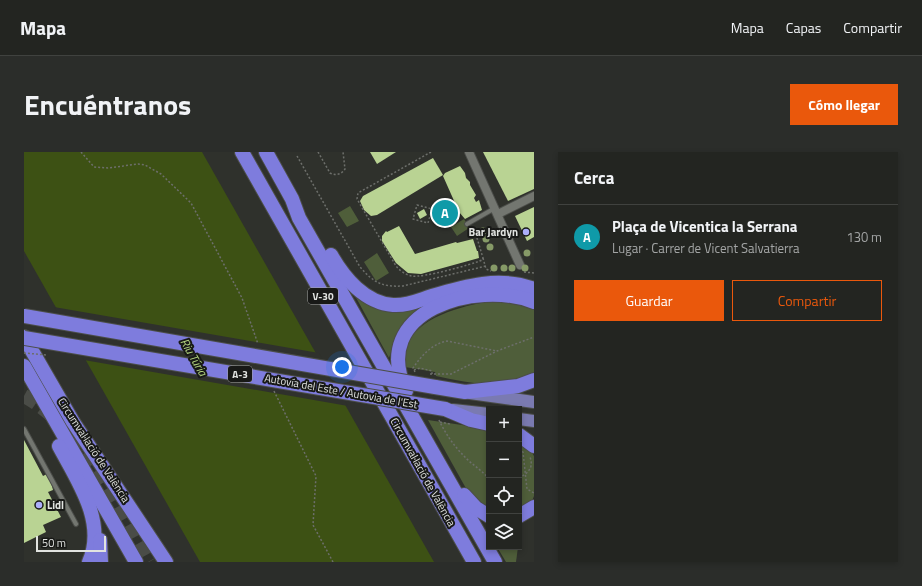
<!DOCTYPE html>
<html lang="es">
<meta charset="utf-8">
<style>
:root{--surface:#232521;--page:#2b2d2a;--text:#f1f3f6;--muted:#a3a5a5;--line:#40423f;--accent:#ea580c}
body{margin:0;font-family:"Titillium Web",sans-serif;background:var(--page);color:var(--text)}
.controls{position:absolute;right:12px;bottom:12px;display:grid;overflow:hidden;border-radius:0px;box-shadow:0 2px 6px #0003}
.controls button{width:36px;height:36px;display:grid;place-items:center;padding:0;border:0;border-bottom:1px solid var(--line);background:var(--surface);color:var(--text);font:20px sans-serif}
.scale{position:absolute;left:12px;bottom:10px;width:70px;box-sizing:border-box;padding-left:4px;border:2px solid #e1e3e0;border-top:0;font-size:11px;line-height:14px;white-space:nowrap;color:#e1e3e0;-webkit-text-stroke:3px #181917;paint-order:stroke}
.you{position:absolute;left:318px;top:215px;width:14px;height:14px;margin:-10px;border:3px solid #fff;border-radius:50%;background:#1a73e8;box-shadow:0 0 0 6px #1a73e833}
.badge{display:grid;place-items:center;width:26px;height:26px;border-radius:50%;background:var(--accent);color:#fff;font-size:13px;font-weight:700}
.pin{position:absolute;translate:-50% -50%;border:2px solid #fff;box-shadow:0 1px 4px #0006}
.list{margin:0;padding:0;list-style:none}
h2{display:flex;justify-content:space-between;align-items:center;height:52px;margin:0;padding:0 16px;font-size:17px}
h2 small{font-size:13px;font-weight:400;color:var(--muted)}
.list li{display:grid;grid-template-columns:26px 1fr auto;gap:12px;align-items:center;box-sizing:border-box;height:64px;padding:0 16px;border-top:1px solid var(--line)}
.list b{display:block;font-size:15px;white-space:nowrap}
.list p{margin:0;font-size:13px;white-space:nowrap;color:var(--muted)}
.list em{font-size:13px;font-style:normal;color:var(--muted)}
.actions{display:flex;gap:8px;padding:12px 16px}
.actions a{flex:1;padding:9px 0;border:1px solid var(--accent);border-radius:0px;text-align:center;font-size:14px;color:var(--accent)}
.actions .main{background:var(--accent);color:#fff}
.icon{flex:none;width:22px;height:22px;fill:none;stroke:currentColor;stroke-width:2;stroke-linecap:round;stroke-linejoin:round}
.map{position:relative;flex:none;width:510px;height:410px;overflow:hidden;border-radius:0px}
header{display:flex;align-items:center;gap:24px;box-sizing:border-box;height:56px;padding:0 20px;background:var(--surface);border-bottom:1px solid var(--line)}
header strong{font-size:19px}
nav{display:flex;gap:22px;margin-inline-start:auto;font-size:14px}
.intro{display:flex;align-items:center;justify-content:space-between;box-sizing:border-box;height:96px;padding:0 24px}
h1{margin:0;font-size:28px}
.button{padding:10px 18px;border-radius:0px;background:var(--accent);color:#fff;font-size:14px;font-weight:700}
main{display:flex;gap:24px;padding:0 24px}
aside{flex:1;background:var(--surface);border-radius:0px;box-shadow:0 2px 6px #0003}
.map>svg:first-child{display:block}
.green{fill:#4f5e3a}
.water{fill:#3d5114}
.pier{fill:#2f312c}
.building{fill:#b9d393}
.lines{fill:none;stroke-linecap:round;stroke-linejoin:round}
.highway-tunnel{stroke:#4a4c47;stroke-width:14;stroke-dasharray:14 7;stroke-linecap:butt}
.lane-casing{stroke:#4c4e4a;stroke-width:6}
.street-casing{stroke:#4c4e4a;stroke-width:10}
.primary-casing{stroke:#4c4e4a;stroke-width:14}
.highway-casing{stroke:#4c4e4a;stroke-width:16}
.path{stroke:#6d6f6b;stroke-width:1.5;stroke-dasharray:2 2;stroke-linecap:butt}
.lane{stroke:#737670;stroke-width:4}
.street{stroke:#737670;stroke-width:8}
.primary{stroke:#7a7ab1;stroke-width:12}
.highway{stroke:#7e7cdd;stroke-width:14}
.highway-bridge-casing{stroke:#4c4e4a;stroke-width:16;stroke-linecap:butt}
.path-bridge{stroke:#6d6f6b;stroke-width:1.5;stroke-dasharray:2 2;stroke-linecap:butt}
.highway-bridge{stroke:#7e7cdd;stroke-width:14}
.tree{fill:#869a67}
.poi-dot{fill:#acaffb;stroke:#181917;stroke-width:1.5}
.labels{text-anchor:middle;dominant-baseline:central;stroke-width:4;stroke-linejoin:round;paint-order:stroke}
.shield{fill:#181917;stroke:#a5a6a4;stroke-width:1}
.shield-label{font-size:10px;font-weight:bold;fill:#e1e3e0}
.poi-label{font-size:11px;font-weight:bold;fill:#e1e3e0;stroke:#181917;text-anchor:end}
.street-label{font-size:11px;fill:#e1e3e0;stroke:#181917}
.water-label{font-size:12px;font-style:italic;fill:#b6d881;stroke:#181917}
</style>
<header>
<strong>Mapa</strong>
<nav><a>Mapa</a><a>Capas</a><a>Compartir</a></nav>
</header>
<div class="intro"><h1>Encuéntranos</h1><a class="button">Cómo llegar</a></div>
<main>
<div class="map">
<svg width="510" height="410" viewBox="0 0 510 410">
<rect width="100%" height="100%" fill="#2f312c"/>
<g class="green">
<path d="M326,54L335,69L323,75L314,61Z"/>
<path d="M440,67L445,76L433,84L427,75Z"/>
<path d="M353,101L365,121L352,129L340,110Z"/>
<path d="M474,137L385,167L372,185L365,206L329,140L350,153Z"/>
<path d="M467,149H485L510,156V222C477,239 446,231 412,224L411,220L381,215C381,209 380,202 382,197C390,165 439,154 467,149Z"/>
<path d="M404,268L465,277V358L453,352L444,340Z"/>
<path d="M495,288L507,299L510,304V344L508,349L495,359Z"/>
<path d="M473,395H494L492,410H482Z"/>
</g>
<path class="water" d="M0,0H178L410,410H176L0,99Z"/>
<path class="pier" d="M30,155L295,201L324,254L60,208Z"/>
<g class="building">
<path d="M346,0H372L353,12Z"/>
<path d="M459,0H510V37L484,49Z"/>
<path d="M409,6L419,23L353,63L347,64L340,58L336,49L339,44Z"/>
<path d="M436,14L441,21L442,26L446,30V33L452,43L450,46L452,50L455,48L458,58L441,67L435,60L419,24L421,21Z"/>
<path d="M510,55V85L503,89L491,64Z"/>
<path d="M400,57L403,63L396,67L393,61Z"/>
<path d="M375,74L391,102L432,90L433,91L449,87L453,99H454L455,106L397,122L384,121L372,111L358,89V84L362,79L363,80Z"/>
<path d="M0,288L19,324L23,322L28,334L29,338L24,340L37,365L19,373L22,380L0,391Z"/>
</g>
<g class="lines">
<path class="highway-tunnel" d="M0,244C58,275 92,354 125,410"/>
<g class="lane-casing">
<g id="lane">
<path d="M443,72L471,56"/>
<path d="M0,277L52,372"/>
</g>
</g>
<g class="street-casing">
<g id="street">
<path d="M445,0L496,113"/>
<path d="M474,62L510,44"/>
</g>
</g>
<g class="primary-casing">
<g id="primary">
<path d="M446,241L510,250"/>
<path d="M429,258L465,262"/>
<path d="M495,267L510,269"/>
</g>
</g>
<g class="highway-casing">
<g id="highway">
<path d="M218,0L450,410"/>
<path d="M242,0L268,47L275,66L471,410"/>
<path d="M307,103C320,126 341,151 369,153C383,154 395,148 408,144C441,134 476,124 510,137"/>
<path d="M0,185L49,270L142,410"/>
<path d="M0,214L112,410"/>
<path d="M411,235L441,240L494,234L510,228"/>
<path d="M382,239C344,159 452,127 510,150"/>
<path d="M421,257L447,268L465,272"/>
<path d="M495,283L510,294"/>
<path d="M35,294C53,328 83,370 65,410"/>
<path d="M440,343L452,356L465,364"/>
<path d="M495,364L510,355"/>
<path d="M76,388L77,410"/>
</g>
</g>
<g class="path">
<path d="M57,0L70,15L84,16L114,12L121,13L137,22L167,51L218,146L234,192"/>
<path d="M294,0L306,21C312,24 318,22 321,17L319,0"/>
<path d="M407,0L334,41L333,47L372,114C376,119 382,123 388,124C398,126 447,113 458,108L459,106L450,76"/>
<path d="M273,4L336,115C350,131 358,135 379,134L462,114"/>
<path d="M393,53L408,57L404,71L389,67Z"/>
<path d="M459,106L462,117L467,119"/>
<path d="M500,120L510,121"/>
<path d="M390,218L396,216L408,219V222"/>
<path d="M391,220L389,216C398,203 408,192 423,189L473,199"/>
<path d="M406,222H427L473,199L510,185"/>
<path d="M250,239L292,324L289,373L309,410"/>
<path d="M415,268C421,281 430,294 440,304C448,313 458,318 465,327"/>
<path d="M416,270L426,272"/>
<path d="M495,326C504,321 510,316 506,305"/>
</g>
<use href="#lane" class="lane"/>
<use href="#street" class="street"/>
<use href="#primary" class="primary"/>
<use href="#highway" class="highway"/>
<g class="highway-bridge-casing">
<g id="highway-bridge">
<path d="M0,164L411,235"/>
<path d="M0,186L421,257"/>
</g>
</g>
<g class="path-bridge">
<path d="M0,201L23,203"/>
<path d="M495,297L499,300L503,337L510,341"/>
</g>
<use href="#highway-bridge" class="highway-bridge"/>
</g>
<g class="tree">
<circle cx="459" cy="79" r="3.5"/>
<circle cx="462" cy="87" r="3.5"/>
<circle cx="466" cy="95" r="3.5"/>
<circle cx="503" cy="101" r="3.5"/>
<circle cx="470" cy="116" r="3.5"/>
<circle cx="480" cy="116" r="3.5"/>
<circle cx="488" cy="116" r="3.5"/>
<circle cx="501" cy="116" r="3.5"/>
</g>
<g class="poi-dot">
<circle cx="502" cy="80" r="4"/>
<circle cx="15" cy="353" r="4"/>
</g>
<g class="labels">
<g class="shield">
<rect x="284" y="136" width="30" height="16" rx="3"/>
<rect x="204" y="214" width="24" height="16" rx="3"/>
</g>
<g class="shield-label">
<text x="299" y="144">V-30</text>
<text x="216" y="222">A-3</text>
</g>
<g class="poi-label">
<text x="494" y="80">Bar Jardyn</text>
<text x="23" y="353" text-anchor="start">Lidl</text>
</g>
<g class="street-label">
<text transform="translate(317 239) rotate(10)">Autovía del Este / Autovia de l'Est</text>
<text transform="translate(70 298) rotate(57)">Circumval·lació de València</text>
<text transform="translate(399 320) rotate(61)">Circumval·lació de València</text>
</g>
<g class="water-label">
<text transform="translate(170 205) rotate(60)">Riu Túria</text>
</g>
</g>
</svg>
<div class="controls">
<button>+</button>
<button>−</button>
<button><svg class="icon" aria-label="locate" viewBox="0 0 24 24"><circle cx="12" cy="12" r="6"/><path d="M12 2v4M12 18v4M2 12h4M18 12h4"/></svg></button>
<button><svg class="icon" aria-label="layers" viewBox="0 0 24 24"><path d="M12 4l9 5-9 5-9-5zM3 14l9 5 9-5"/></svg></button>
</div>
<div class="scale">50 m</div>
<div class="you"></div>
<div class="pin badge" style="left:421px;top:61px;background:#0f9aa8">A</div>
</div>
<aside>
<h2>Cerca<small></small></h2>
<ul class="list">
<li><span class="badge" style="background:#0f9aa8">A</span><div><b>Plaça de Vicentica la Serrana</b><p>Lugar · Carrer de Vicent Salvatierra</p></div><em>130 m</em></li>
</ul>
<div class="actions"><a class="main">Guardar</a><a>Compartir</a></div>
</aside>
</main>
